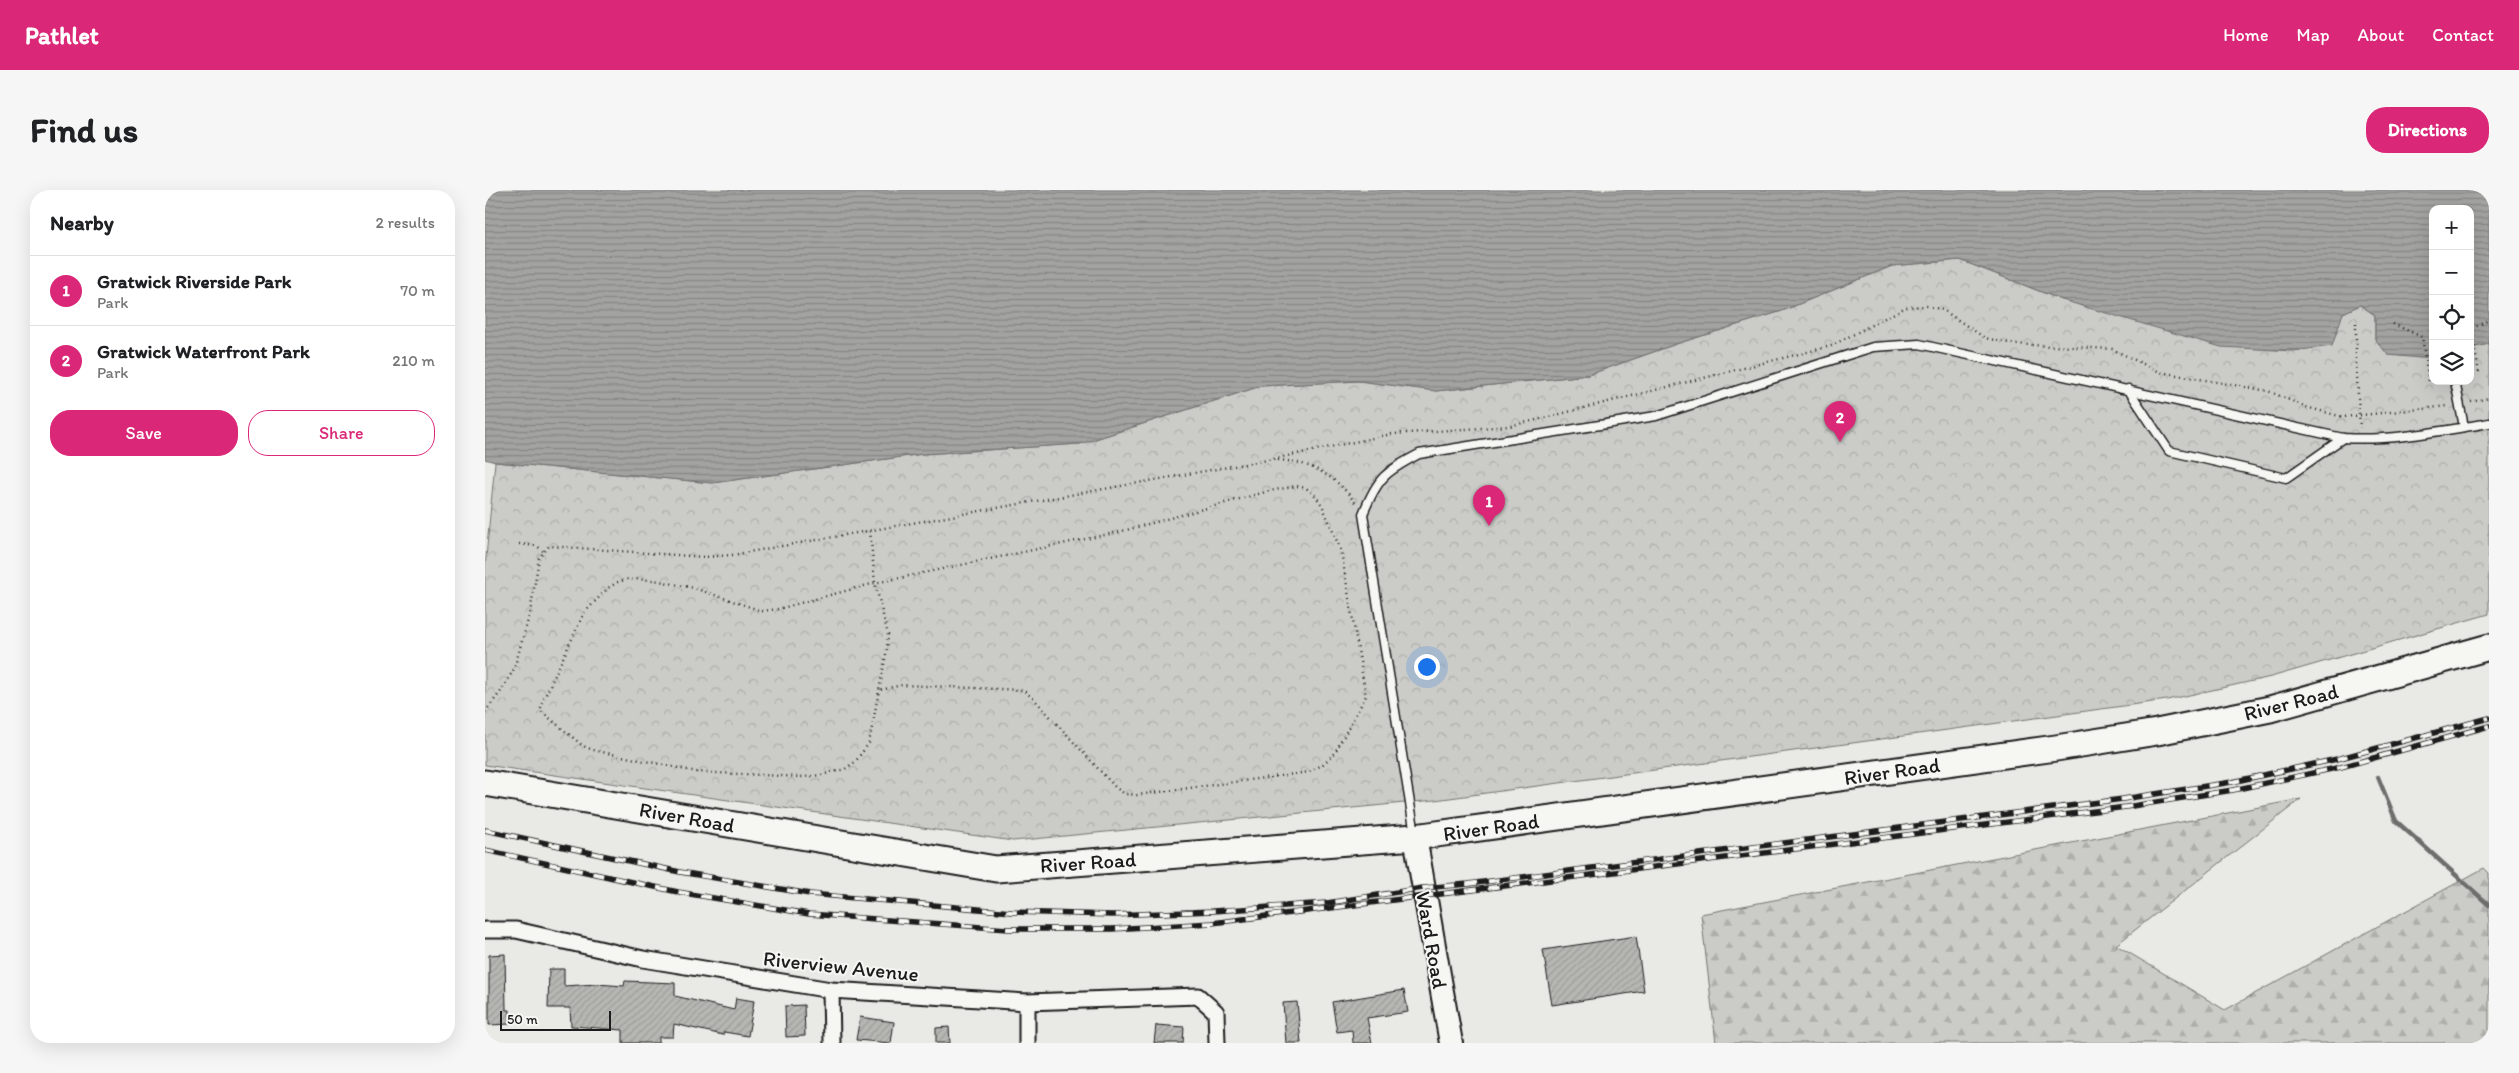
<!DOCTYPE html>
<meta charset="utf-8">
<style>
:root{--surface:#fff;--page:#f6f6f6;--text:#202124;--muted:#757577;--line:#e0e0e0;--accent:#db2777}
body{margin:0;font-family:Itim,sans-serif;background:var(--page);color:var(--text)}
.controls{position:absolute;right:15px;top:15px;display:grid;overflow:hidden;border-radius:10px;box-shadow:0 5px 20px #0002}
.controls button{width:45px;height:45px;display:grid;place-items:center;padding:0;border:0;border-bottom:1px solid var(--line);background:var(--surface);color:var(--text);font:25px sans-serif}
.scale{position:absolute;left:15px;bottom:12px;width:111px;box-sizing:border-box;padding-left:5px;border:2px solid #1c1c1c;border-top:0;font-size:14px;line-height:18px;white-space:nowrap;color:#1c1c1c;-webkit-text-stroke:4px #f6f6f2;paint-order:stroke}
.you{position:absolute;left:941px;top:476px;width:18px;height:18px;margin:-12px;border:4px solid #fff;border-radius:50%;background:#1a73e8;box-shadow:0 0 0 8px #1a73e833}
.badge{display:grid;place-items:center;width:32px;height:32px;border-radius:50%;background:var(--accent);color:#fff;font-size:16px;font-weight:700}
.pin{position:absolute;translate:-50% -41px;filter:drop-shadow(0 1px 2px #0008)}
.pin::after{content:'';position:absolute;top:26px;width:18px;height:15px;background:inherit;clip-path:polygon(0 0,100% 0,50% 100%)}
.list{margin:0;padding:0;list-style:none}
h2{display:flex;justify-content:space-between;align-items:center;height:65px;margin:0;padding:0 20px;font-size:21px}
h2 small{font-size:16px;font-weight:400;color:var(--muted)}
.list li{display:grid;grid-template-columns:32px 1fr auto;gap:15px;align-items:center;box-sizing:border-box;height:70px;padding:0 20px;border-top:1px solid var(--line)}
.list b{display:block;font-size:19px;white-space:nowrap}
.list p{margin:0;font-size:16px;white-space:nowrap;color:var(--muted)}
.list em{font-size:16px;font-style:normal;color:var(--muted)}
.actions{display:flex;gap:10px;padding:15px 20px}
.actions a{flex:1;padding:11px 0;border:1px solid var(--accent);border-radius:20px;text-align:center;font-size:18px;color:var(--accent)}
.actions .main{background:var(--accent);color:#fff}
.icon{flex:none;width:28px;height:28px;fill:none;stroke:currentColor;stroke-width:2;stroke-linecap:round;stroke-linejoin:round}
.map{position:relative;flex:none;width:2004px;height:853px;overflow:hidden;border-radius:20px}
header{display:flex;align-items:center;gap:30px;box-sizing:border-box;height:70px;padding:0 25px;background:var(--accent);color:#fff}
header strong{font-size:24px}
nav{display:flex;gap:28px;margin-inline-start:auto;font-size:18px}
.intro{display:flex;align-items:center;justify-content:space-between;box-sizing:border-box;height:120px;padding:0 30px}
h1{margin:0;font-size:35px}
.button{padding:12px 22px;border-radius:20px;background:var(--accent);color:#fff;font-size:18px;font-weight:700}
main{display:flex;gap:30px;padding:0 30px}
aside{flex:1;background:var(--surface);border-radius:20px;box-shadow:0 5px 20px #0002}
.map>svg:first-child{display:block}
.forest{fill:url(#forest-firs);stroke:#747472}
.park{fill:url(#park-crowns);stroke:#747472}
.water{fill:url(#water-rules);stroke:#6d6d6c}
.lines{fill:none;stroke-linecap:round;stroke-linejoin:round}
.stream{stroke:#6d6d6c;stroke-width:4.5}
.building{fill:url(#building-hatch);stroke:#1c1c1c}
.service-casing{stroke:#1c1c1c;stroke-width:11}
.minor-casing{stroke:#1c1c1c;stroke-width:19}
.secondary-casing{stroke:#1c1c1c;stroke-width:26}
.primary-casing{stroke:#1c1c1c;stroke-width:29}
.path{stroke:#1c1c1c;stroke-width:2.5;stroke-dasharray:1 4;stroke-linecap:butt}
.service{stroke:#f6f6f2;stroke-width:8}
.minor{stroke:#f6f6f2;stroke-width:15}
.secondary{stroke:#f6f6f2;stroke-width:22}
.primary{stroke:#f6f6f2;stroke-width:25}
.rail-casing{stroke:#1c1c1c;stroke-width:5.5}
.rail{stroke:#f6f6f2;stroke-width:4;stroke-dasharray:11;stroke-linecap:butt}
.labels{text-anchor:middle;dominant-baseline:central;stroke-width:4;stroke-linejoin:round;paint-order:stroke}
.street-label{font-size:21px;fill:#1c1c1c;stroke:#f6f6f2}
</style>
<header>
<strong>Pathlet</strong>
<nav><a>Home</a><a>Map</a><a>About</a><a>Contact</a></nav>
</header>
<div class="intro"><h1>Find us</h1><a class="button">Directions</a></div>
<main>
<aside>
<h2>Nearby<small>2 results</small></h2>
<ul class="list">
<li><span class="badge">1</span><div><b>Gratwick Riverside Park</b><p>Park</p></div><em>70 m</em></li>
<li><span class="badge">2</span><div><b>Gratwick Waterfront Park</b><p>Park</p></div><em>210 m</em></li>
</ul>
<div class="actions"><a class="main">Save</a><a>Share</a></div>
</aside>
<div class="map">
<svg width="2004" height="853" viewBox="0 0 2004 853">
<defs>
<pattern id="forest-firs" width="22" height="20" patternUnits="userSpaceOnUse" patternTransform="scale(1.25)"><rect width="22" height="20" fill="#cbcbc7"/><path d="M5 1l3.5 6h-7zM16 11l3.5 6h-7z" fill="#aeaeaa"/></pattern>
<pattern id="park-crowns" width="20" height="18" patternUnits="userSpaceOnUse" patternTransform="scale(1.25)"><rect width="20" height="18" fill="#cbcbc7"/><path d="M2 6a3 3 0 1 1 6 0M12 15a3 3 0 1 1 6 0" fill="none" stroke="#aeaeaa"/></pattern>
<pattern id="water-rules" width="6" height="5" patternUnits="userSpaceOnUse" patternTransform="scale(1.25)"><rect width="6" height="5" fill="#a3a3a1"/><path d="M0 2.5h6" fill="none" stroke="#848482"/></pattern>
<pattern id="building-hatch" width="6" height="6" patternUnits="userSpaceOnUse" patternTransform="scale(1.25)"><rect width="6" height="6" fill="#b6b6b3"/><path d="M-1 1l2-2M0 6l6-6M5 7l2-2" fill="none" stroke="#9c9c99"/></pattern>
</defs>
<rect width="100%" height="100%" fill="#e9e9e5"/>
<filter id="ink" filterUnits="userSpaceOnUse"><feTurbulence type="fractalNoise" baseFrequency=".02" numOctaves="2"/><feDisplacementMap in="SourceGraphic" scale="10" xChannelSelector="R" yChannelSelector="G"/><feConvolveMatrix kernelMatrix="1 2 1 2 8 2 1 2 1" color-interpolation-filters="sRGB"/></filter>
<g filter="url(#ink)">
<path class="forest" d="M1816,609L1631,755L1740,820L1999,678L2004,683V853H1231L1216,724Z"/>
<path class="park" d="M1475,70L1577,110L1858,123L1875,115L1890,125V149L1935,168L1948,166V191H1985V158L2004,154V424L1786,487L1682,510L950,610L528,651L0,575V378L10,272L227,293L438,264L595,254L776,196L874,191L951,201L1103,185L1191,154L1297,121L1407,76Z"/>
<path class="water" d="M0,0H2004V154L1985,158V19H1948V166L1935,168L1903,165L1890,149V125L1875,115L1858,123L1847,156L1808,161L1736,157L1577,110L1475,70L1407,76L1297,121L1191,154L1103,185L951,201L874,191L776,196L595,254L438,264L227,293L10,272L0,269Z"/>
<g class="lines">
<path class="stream" d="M1893,587L1911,631L2004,715"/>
</g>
<g class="building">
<path d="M1151,746L1159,801L1067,815L1058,760Z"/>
<path d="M20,764L21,820H25V834L4,835V765Z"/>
<path d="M64,779H79V796L112,794L139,796L140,791L190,793V806L249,820L251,808L269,811L263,846L239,842L238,845L189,834L188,847H174V853H138V840L86,836L85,818H63Z"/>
<path d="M919,800L923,822L882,828L887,853H868L867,840L852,842L847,812Z"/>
<path d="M812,812L816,853H801L798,813Z"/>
<path d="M319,815L320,846L301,847L300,816Z"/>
<path d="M375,827L409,832L406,853L371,850Z"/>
<path d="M671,835L699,837L698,853H669Z"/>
<path d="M464,837L465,853H451V838Z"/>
</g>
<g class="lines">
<g class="service-casing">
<g id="service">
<path d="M1970,191L1979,237"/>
<path d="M1643,199L1684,261L1801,288L1858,248"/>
<path d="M930,644L878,324C893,287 900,282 934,264L1171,226L1388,157L1434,154L1858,248C1908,251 1955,241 2004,233"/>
</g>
</g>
<g class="minor-casing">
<g id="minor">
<path d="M0,740H31L158,769L346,800L542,812L713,806L731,822L732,853"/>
<path d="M346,800L347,853"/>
<path d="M542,812V853"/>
</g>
</g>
<g class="secondary-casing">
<path id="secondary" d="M930,647L966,853"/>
</g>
<g class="primary-casing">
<path id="primary" d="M0,593L511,679L930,647L1571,558L1672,542L1785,519L2004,457"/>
</g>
<g class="path">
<path d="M1871,133V173L1875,238"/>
<path d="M1908,134L1937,147L1944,192"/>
<path d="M1994,182L1986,139L2004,130"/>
<path d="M1986,212L2004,208"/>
<path d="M793,270C826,272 852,286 871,314"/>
<path d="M385,341L390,393L403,445L402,459L384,553L370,572L360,579L336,585L319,587L212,582L108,560L98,556L56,521V515L99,423L123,398L133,392L143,389L169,390L209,398L277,421L293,419L390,393L634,342L784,301L812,296L821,298L829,304L837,315L856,361L881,506L849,564L837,575L824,582L652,605L640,604L630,597L549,509L538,500L417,495L395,500"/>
<path d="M34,354L52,356L58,361"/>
<path d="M0,522L17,500L29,479L45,423L54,368L64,356L220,367L247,365L788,269L907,244L1025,236L1051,230L1346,156L1421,117L1443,116L1458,120L1500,148L1529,154L1627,159L1675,182L1783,201L1821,217L1858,227L1963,216"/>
</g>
<use href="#service" class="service"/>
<use href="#minor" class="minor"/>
<use href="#secondary" class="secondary"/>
<use href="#primary" class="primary"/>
<g class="rail-casing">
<g id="rail">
<path d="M0,640L195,682L325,704L527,722L627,725L728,721L842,713L938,698L983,694L1638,609L1747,592L1852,569L2004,528"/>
<path d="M0,660L193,702L324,724L523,739H627L727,733L1641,617L1748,600L1856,577L2004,536"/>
</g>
</g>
<use href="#rail" class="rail"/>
</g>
</g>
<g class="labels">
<g class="street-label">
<text transform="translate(1806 512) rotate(-14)">River Road</text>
<text transform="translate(1407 581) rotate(-8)">River Road</text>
<text transform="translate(202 627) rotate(10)">River Road</text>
<text transform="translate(1006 637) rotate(-8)">River Road</text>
<text transform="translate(603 672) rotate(-4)">River Road</text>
<text transform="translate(947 750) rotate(80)">Ward Road</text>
<text transform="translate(356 776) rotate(6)">Riverview Avenue</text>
</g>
</g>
</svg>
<div class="controls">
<button>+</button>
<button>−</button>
<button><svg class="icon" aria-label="locate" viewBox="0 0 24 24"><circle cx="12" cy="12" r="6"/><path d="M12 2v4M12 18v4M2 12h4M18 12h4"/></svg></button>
<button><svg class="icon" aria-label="layers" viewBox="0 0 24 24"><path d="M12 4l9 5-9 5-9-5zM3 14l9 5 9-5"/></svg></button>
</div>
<div class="scale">50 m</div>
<div class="you"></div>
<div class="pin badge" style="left:1004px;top:336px">1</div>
<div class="pin badge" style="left:1355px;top:252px">2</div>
</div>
</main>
